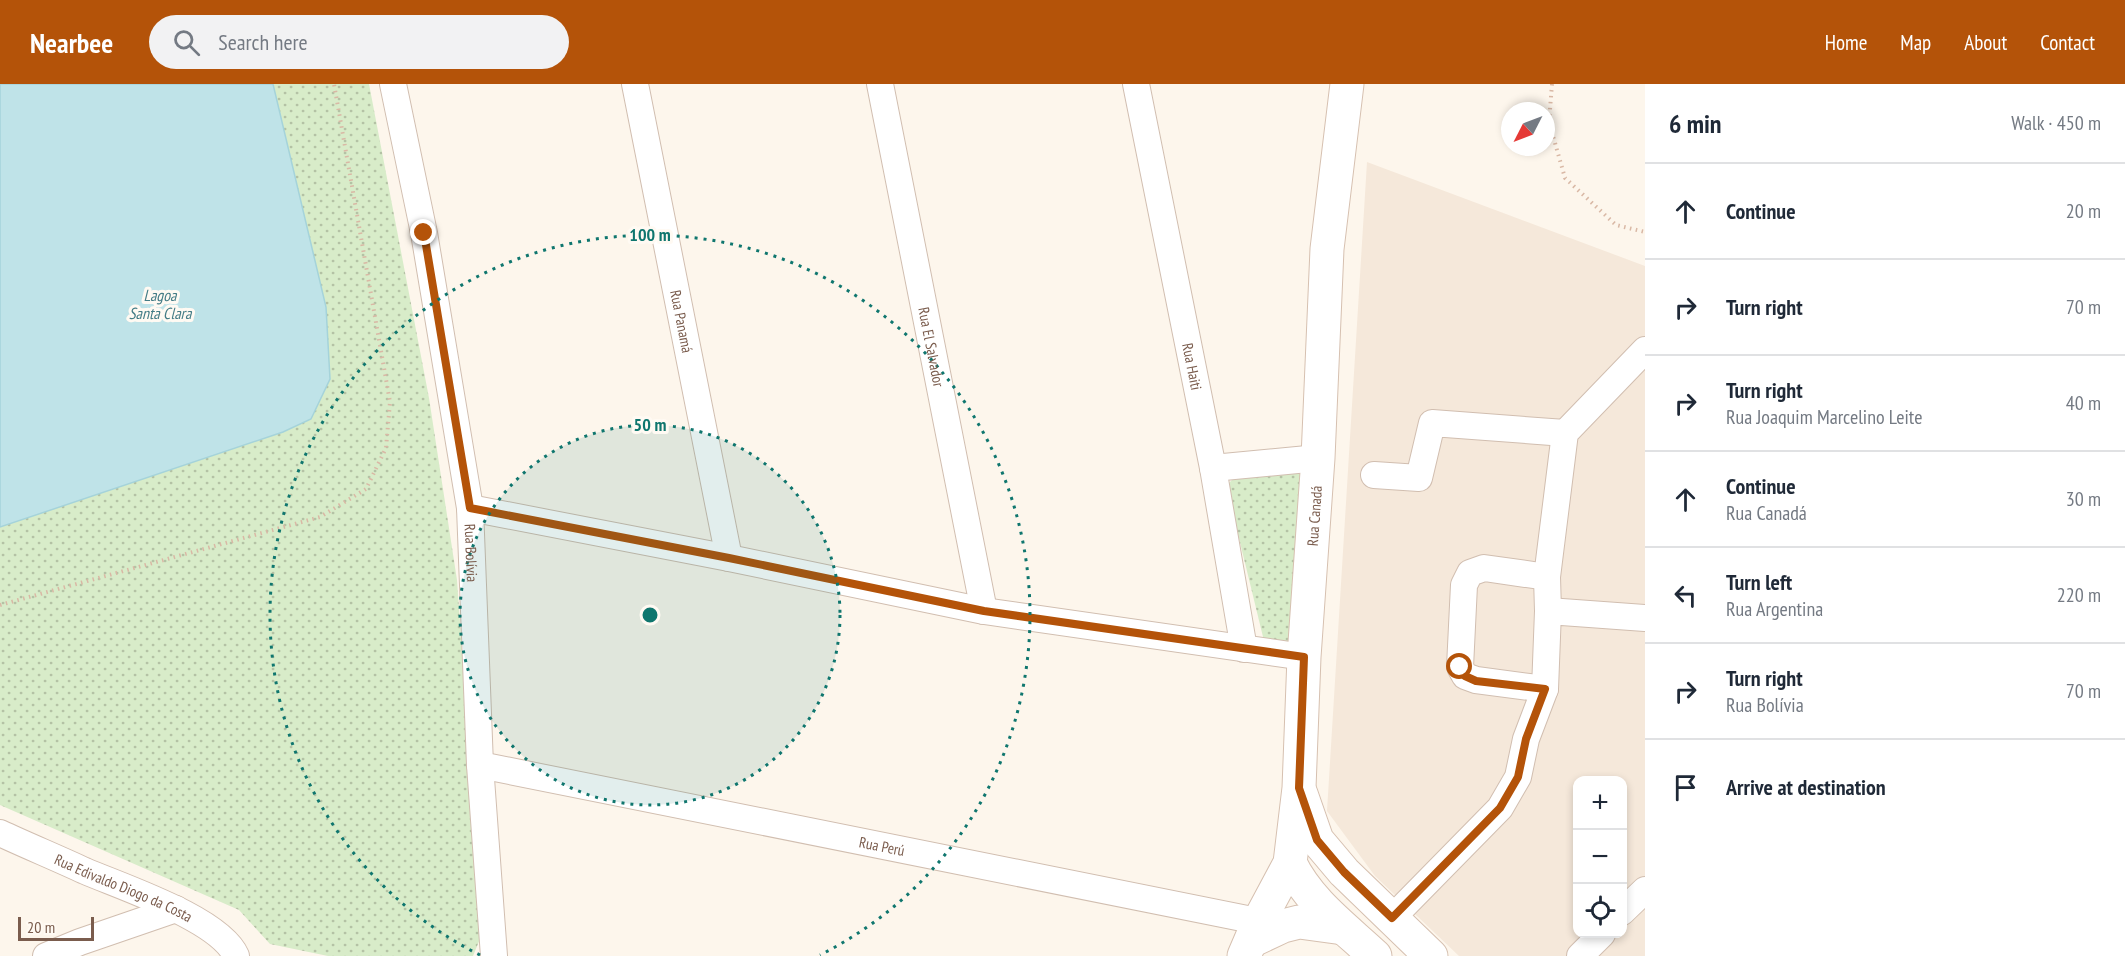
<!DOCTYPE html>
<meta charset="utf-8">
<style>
:root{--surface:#fff;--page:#f2f2f3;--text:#1f2937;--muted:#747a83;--line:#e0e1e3;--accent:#b45309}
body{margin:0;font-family:"PT Sans Narrow",sans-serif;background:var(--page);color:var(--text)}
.controls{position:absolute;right:18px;bottom:18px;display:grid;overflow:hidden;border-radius:12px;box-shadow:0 3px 9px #0003}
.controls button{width:54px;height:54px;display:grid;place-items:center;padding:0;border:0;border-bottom:2px solid var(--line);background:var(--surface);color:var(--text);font:30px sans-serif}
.compass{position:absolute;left:1501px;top:18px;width:54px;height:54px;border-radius:50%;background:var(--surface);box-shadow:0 3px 9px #0003;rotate:228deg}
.scale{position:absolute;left:18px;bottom:15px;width:76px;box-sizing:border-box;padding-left:6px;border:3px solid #7a5c4d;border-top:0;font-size:16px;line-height:21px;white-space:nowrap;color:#7a5c4d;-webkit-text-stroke:4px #fffaf3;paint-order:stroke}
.stop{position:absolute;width:18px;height:18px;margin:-14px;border:4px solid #b45309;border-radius:50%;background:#fff}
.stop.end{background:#b45309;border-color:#fff;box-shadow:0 2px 6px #0008}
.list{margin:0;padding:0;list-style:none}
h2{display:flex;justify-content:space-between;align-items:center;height:78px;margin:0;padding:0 24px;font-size:26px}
h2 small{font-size:20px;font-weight:400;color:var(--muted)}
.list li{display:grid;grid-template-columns:39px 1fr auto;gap:18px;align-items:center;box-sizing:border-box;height:96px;padding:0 24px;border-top:2px solid var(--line)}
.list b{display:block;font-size:22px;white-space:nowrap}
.list p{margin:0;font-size:20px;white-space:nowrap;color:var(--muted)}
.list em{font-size:20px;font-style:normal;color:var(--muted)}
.icon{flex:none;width:33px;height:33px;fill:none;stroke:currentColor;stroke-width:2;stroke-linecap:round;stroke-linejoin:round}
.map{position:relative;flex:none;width:1645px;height:872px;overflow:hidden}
header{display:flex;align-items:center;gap:36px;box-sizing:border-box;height:84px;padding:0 30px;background:var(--accent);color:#fff}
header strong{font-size:28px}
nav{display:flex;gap:33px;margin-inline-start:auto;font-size:21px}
.search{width:420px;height:54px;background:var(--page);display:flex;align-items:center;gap:15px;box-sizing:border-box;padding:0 21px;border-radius:33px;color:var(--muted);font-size:22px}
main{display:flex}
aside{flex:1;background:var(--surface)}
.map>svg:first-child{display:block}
.residential{fill:#f5e8da;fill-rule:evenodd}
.park{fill:url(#park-dots)}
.water{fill:#bfe3e8;stroke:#a5d3da;stroke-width:1.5}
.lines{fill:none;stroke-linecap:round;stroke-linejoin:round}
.street-casing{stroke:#d1beb0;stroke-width:28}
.secondary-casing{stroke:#d6c0b0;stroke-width:35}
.path{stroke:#d9b8a5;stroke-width:4;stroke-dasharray:1.5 4.5;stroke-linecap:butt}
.street{stroke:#fff;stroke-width:26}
.secondary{stroke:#fff;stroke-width:33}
.route{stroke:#b45309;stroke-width:8}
.ring{fill:none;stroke:#0f766e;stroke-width:3;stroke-dasharray:3 6}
.labels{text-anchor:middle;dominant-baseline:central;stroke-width:6;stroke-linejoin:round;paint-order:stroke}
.street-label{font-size:15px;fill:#7a5c4d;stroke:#fffaf3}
.water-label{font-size:16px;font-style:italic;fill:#437c86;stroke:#fffaf3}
.centre{fill:#0f766e;stroke:#fffaf3;stroke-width:3}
.ring-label{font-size:18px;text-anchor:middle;font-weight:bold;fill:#0f766e;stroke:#fffaf3;stroke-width:6;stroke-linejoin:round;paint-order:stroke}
</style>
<header>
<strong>Nearbee</strong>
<div class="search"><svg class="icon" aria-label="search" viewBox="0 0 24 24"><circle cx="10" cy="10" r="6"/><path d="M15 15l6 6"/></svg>Search here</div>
<nav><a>Home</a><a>Map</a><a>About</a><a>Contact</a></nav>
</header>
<main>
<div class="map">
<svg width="1645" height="872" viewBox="0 0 1645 872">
<defs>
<pattern id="park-dots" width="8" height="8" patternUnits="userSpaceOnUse" patternTransform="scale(1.5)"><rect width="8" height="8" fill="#d8ecc9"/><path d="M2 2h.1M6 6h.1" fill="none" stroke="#b4c2a5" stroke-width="1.8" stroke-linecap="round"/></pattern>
</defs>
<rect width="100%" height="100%" fill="#fdf6ec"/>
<path class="residential" d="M1367,78L1645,182V872H1459L1375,792L1327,727ZM1578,696H1622V850H1578Z"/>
<g class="park">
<path d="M0,0H369L429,314L457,496L482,850L473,872H328L270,860L239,826L0,721Z"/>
<path d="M1297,386L1301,391L1296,559L1264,557L1227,405L1229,399L1234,394Z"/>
</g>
<path class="water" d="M0,0H273L326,223L330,295L311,335L283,348L0,443Z"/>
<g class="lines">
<g class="street-casing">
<g id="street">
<path id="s1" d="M393,0L424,149L470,424L480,681L494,872"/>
<path id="s2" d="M635,0L729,474"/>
<path id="s3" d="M880,0L984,527"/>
<path id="s4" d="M1136,0L1213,384L1244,565"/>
<path d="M1213,384L1318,374"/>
<path d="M1374,391L1419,394L1432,339L1565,349"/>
<path d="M470,424L729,474L984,527L1304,573"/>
<path d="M1548,527L1547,493L1565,349L1645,266"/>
<path d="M1545,605L1476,596L1465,592L1460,583L1464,501L1470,489L1484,484L1547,493"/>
<path id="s5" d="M480,681L1277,841"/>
<path id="s6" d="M0,749C28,762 57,774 85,787C122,803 220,835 236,872"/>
<path d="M1622,828L1645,806"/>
<path d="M1392,834L1500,724L1518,693L1526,655L1545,605L1548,527L1645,534"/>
<path d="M46,872L80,858L176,825"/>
<path d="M1580,872L1602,850"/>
</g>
</g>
<g class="secondary-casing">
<g id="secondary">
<path d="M1301,710L1317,756L1344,788L1431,872"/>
<path d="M1290,779C1309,818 1344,843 1375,872"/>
<path d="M1251,857L1283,842L1299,838L1343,844"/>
<path id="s7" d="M1244,872L1259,837L1290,779L1299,704L1304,573L1318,374L1327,165L1347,0"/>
</g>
</g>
<g class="path">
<path d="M1552,0L1549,38L1565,94L1616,141L1645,148"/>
<path d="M0,521L320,433L366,405L386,364L390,318L334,0"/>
</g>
<use href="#street" class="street"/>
<use href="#secondary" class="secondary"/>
</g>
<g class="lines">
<path class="route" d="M424,149L470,424L729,474L984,527L1304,573L1299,704L1317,756L1344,788L1392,834L1500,724L1518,693L1526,655L1545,605L1476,597L1465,592L1460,583"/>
</g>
<circle cx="650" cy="531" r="190" fill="#0f766e" fill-opacity=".12"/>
<g class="ring">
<circle cx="650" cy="531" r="190"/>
<path d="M480 871A380 380 0 1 1 820 871"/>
</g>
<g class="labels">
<g class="street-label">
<text stroke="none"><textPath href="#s2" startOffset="242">Rua Panamá</textPath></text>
<text stroke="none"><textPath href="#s3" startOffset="268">Rua El Salvador</textPath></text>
<text stroke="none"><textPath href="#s4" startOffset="288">Rua Haiti</textPath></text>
<text stroke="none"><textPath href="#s7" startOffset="452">Rua Canadá</textPath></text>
<text stroke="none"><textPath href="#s1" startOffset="476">Rua Bolívia</textPath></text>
<text stroke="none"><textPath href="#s5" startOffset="410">Rua Perú</textPath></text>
<text stroke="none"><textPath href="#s6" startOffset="135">Rua Edivaldo Diogo da Costa</textPath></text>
</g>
<g class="water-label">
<text x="160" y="211">Lagoa<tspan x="160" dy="18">Santa Clara</tspan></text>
</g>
</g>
<circle cx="650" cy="531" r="9" class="centre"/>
<g class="ring-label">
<text x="650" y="157">100 m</text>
<text x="650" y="347">50 m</text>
</g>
</svg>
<div class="controls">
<button>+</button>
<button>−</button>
<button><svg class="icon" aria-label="locate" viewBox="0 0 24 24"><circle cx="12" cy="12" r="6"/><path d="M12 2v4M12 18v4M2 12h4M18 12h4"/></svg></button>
</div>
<svg class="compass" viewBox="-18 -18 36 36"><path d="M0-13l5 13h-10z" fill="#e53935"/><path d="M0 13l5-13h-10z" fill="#747a83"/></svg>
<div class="scale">20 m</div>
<div class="stop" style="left:1460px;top:583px"></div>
<div class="stop end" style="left:424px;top:149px"></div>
</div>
<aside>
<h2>6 min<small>Walk · 450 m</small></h2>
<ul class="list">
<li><svg class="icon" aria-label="ahead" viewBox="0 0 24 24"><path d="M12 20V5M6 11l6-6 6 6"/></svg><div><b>Continue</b></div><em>20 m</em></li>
<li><svg class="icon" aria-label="right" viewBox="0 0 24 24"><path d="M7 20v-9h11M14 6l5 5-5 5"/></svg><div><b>Turn right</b></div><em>70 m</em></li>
<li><svg class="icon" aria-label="right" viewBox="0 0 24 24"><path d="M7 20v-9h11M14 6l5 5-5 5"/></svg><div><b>Turn right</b><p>Rua Joaquim Marcelino Leite</p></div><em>40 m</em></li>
<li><svg class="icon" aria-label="ahead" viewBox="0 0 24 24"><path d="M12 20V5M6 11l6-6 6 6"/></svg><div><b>Continue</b><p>Rua Canadá</p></div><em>30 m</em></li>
<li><svg class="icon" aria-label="left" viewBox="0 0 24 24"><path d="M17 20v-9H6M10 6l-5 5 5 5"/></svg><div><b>Turn left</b><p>Rua Argentina</p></div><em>220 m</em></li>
<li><svg class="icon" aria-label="right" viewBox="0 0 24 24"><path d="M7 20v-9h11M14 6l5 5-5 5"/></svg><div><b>Turn right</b><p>Rua Bolívia</p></div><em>70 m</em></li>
<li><svg class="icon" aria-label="arrive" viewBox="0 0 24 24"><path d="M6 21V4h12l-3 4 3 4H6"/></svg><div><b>Arrive at destination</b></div></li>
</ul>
</aside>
</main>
